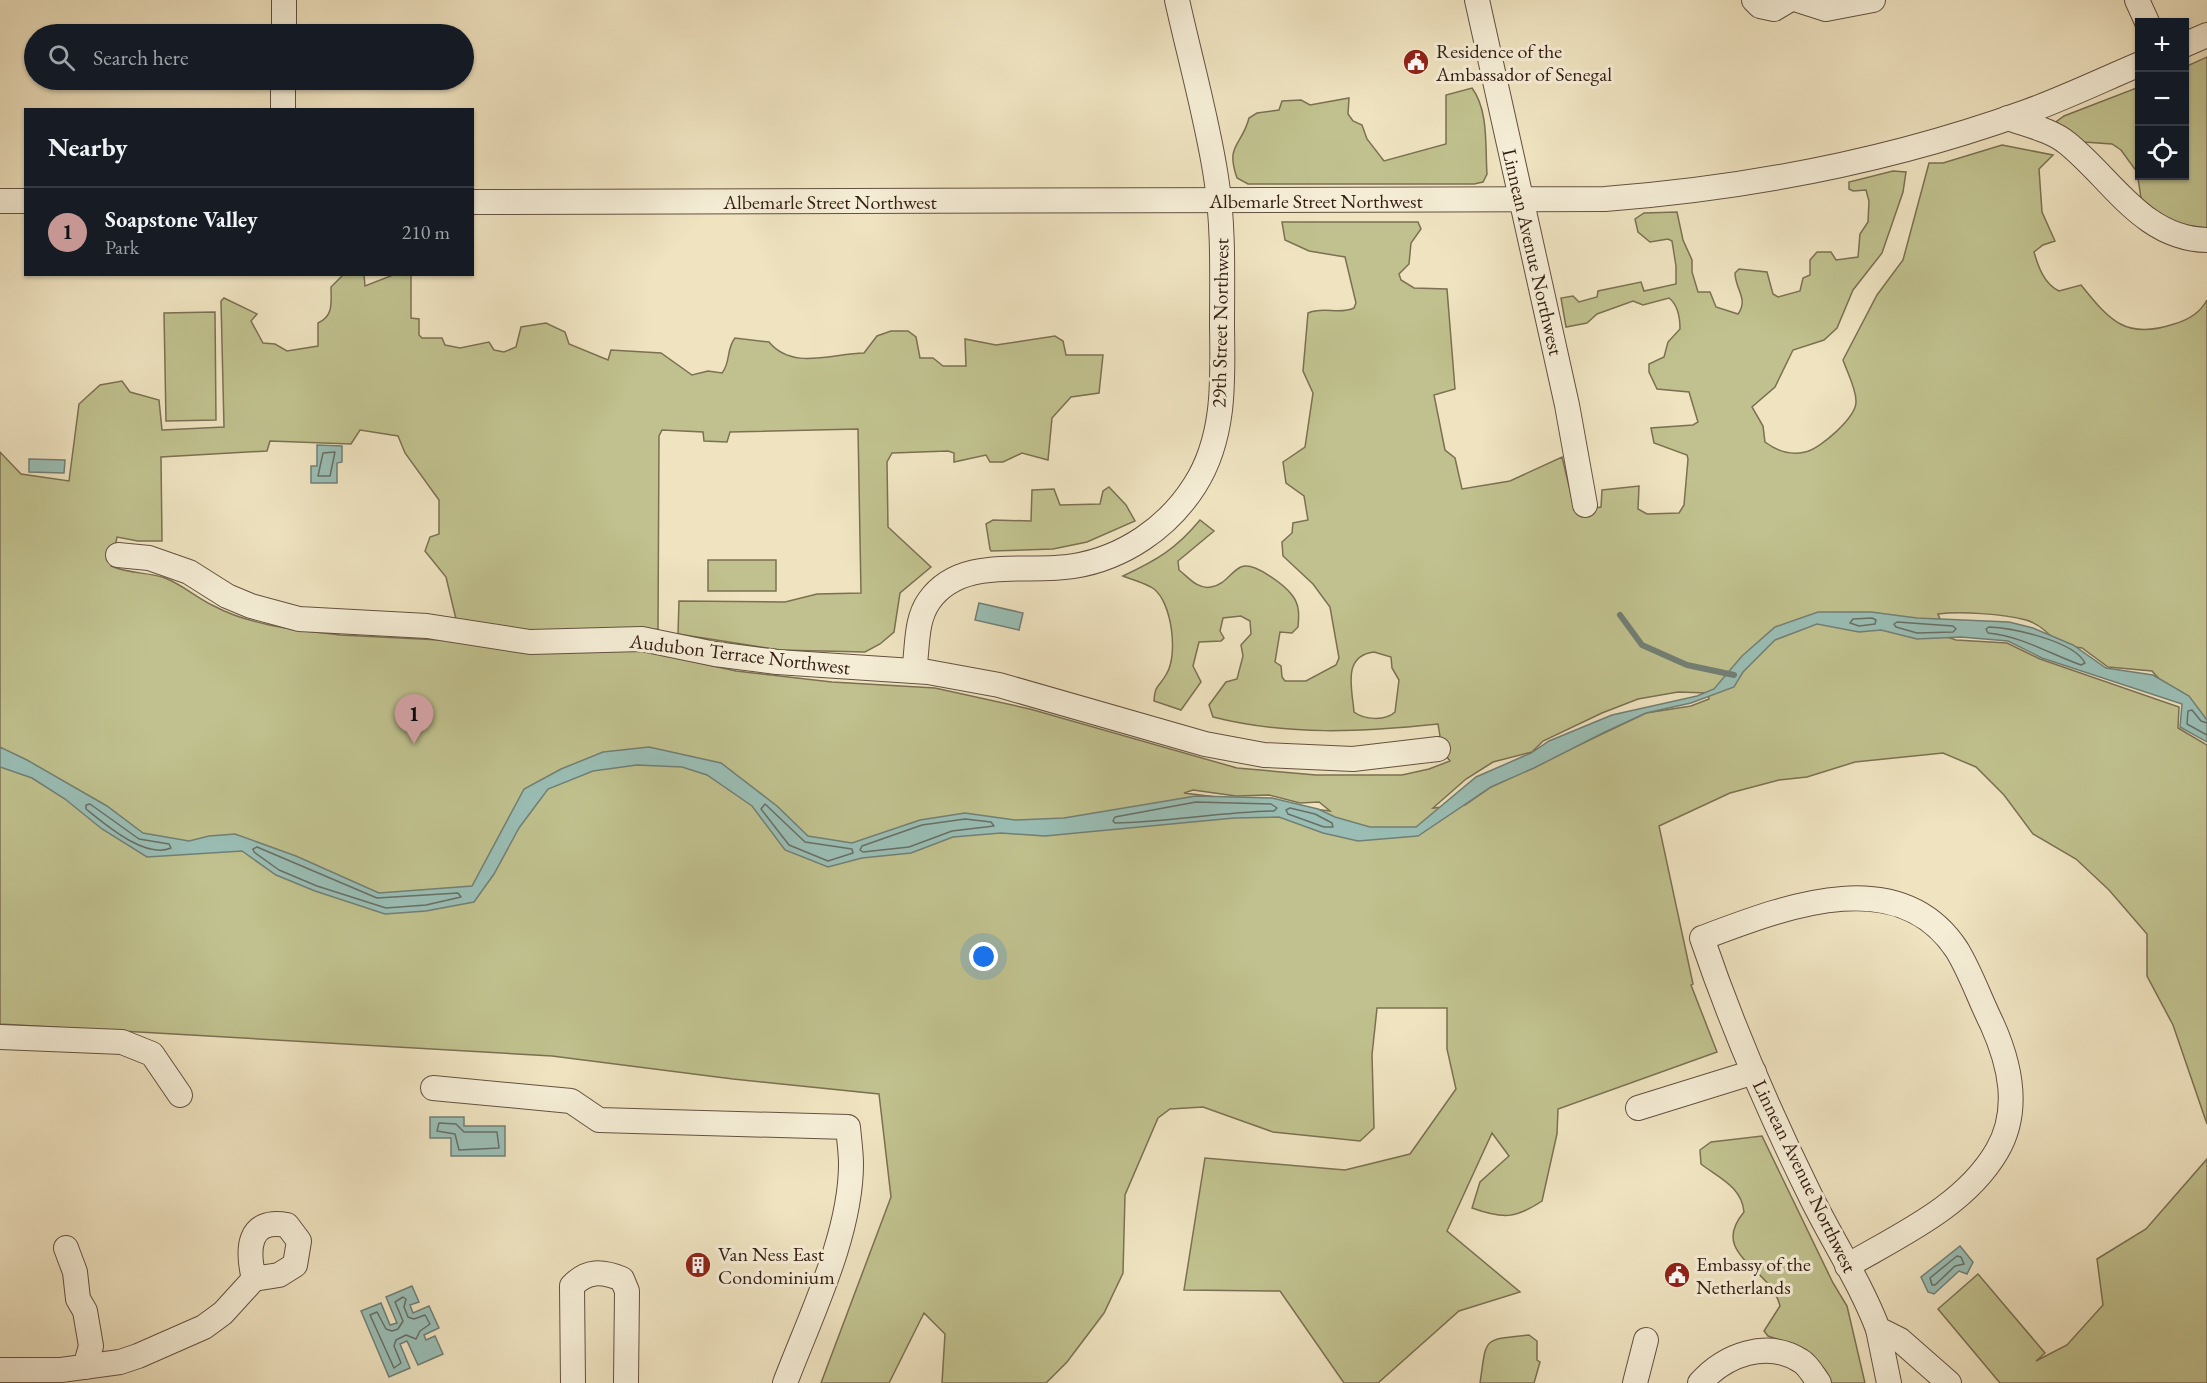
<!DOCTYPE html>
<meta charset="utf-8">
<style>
:root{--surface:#171b24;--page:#242831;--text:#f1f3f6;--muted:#9ea1a6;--line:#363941;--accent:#c59692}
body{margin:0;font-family:"EB Garamond",serif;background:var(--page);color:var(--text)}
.controls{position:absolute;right:18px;top:18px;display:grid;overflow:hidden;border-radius:0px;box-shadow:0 2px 4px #0004}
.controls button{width:54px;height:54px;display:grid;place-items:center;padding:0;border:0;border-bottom:2px solid var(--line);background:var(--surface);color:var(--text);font:30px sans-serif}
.you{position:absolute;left:984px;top:957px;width:21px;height:21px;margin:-15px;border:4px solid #fff;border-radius:50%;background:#1a73e8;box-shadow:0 0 0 9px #1a73e833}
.badge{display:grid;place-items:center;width:39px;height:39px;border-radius:50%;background:var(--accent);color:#111;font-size:20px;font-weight:700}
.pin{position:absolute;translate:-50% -50px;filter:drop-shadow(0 2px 3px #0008)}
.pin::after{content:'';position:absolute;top:32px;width:21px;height:18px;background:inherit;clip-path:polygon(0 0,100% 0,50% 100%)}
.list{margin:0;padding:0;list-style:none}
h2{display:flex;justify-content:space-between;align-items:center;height:78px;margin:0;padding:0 24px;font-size:26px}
h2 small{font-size:20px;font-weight:400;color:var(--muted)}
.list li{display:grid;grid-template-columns:39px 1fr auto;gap:18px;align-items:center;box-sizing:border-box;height:90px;padding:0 24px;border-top:2px solid var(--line)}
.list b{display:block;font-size:22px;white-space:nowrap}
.list p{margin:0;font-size:20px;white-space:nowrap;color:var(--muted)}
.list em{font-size:20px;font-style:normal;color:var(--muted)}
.icon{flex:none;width:33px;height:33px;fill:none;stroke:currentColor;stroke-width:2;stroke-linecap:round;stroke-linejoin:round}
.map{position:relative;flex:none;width:2207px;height:1383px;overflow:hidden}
.search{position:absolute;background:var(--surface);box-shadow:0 2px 4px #0004;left:24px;top:24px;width:450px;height:66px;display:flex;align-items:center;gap:15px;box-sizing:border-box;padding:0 21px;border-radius:33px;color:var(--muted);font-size:22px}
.panel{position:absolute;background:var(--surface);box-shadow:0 2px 4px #0004;left:24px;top:108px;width:450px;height:168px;border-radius:0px}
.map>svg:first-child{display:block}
.green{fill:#c0c18e;stroke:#7b7052;stroke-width:1.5;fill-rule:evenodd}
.water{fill:#9abeb5;stroke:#727f75;stroke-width:1.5}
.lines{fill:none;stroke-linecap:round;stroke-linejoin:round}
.shore{stroke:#686f65;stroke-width:1.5}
.stream{stroke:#727f75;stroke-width:6}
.minor-casing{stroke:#645140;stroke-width:26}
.minor{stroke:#f5edd6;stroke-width:24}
.labels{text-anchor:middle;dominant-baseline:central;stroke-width:6;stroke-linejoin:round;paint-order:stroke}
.poi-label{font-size:20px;fill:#362015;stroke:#f5edd6;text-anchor:start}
.street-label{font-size:20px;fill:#362015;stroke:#f5edd6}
</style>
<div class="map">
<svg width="2207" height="1383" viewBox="0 0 2207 1383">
<rect width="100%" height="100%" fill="#efe3c0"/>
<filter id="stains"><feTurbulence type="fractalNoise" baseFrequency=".00333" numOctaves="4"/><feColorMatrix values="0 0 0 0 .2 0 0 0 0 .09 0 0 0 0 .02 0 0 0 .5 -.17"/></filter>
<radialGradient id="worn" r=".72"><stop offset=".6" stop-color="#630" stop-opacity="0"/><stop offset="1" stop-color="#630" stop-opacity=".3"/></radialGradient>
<g class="green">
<path d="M2207,57V228L2162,222L2141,198L2137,172L2121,150L2112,144L2084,142L2063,126L2053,124L2064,116L2139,87L2140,176H2184L2185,67Z"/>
<path d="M1472,88C1489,111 1485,147 1487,174L1483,182L1474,184H1248L1237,178C1225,144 1242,146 1249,118L1257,113L1279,110L1282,101L1301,100L1310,105L1349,98L1348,114L1353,121L1362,125L1367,139L1384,161L1446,144V95Z"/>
<path d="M2002,145L2053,155L2039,169L2042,212L2055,241L2043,245L2034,252C2038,266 2044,284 2059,291L2081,285C2110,321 2126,340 2174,324C2188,320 2200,313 2207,300V727C2191,706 2169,691 2152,671L2108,667L2082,648L2059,645C2050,634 2040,624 2026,620C2003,614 1960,611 1938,614L1947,637L1956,640L2007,643L2040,659L2179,707L2178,728L2207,745V1124L2173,1025L2147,976V934L2109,890L2076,859L2033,834L2004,795L1976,767L1943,753L1855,762L1807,777L1779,780L1730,793L1659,826L1693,984L1691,985L1717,1052L1558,1109L1557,1134L1542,1201C1515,1219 1503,1219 1472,1208L1480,1182L1509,1156L1492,1133L1447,1231L1520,1292L1459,1311L1378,1383H1344L1280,1291L1184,1290L1205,1158L1345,1170L1410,1154L1456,1089L1447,1049V1008H1377L1372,1055L1374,1128L1360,1141L1273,1132L1203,1107L1170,1109L1158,1118L1125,1195L1123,1273L1104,1313L1067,1362L1046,1383H942L945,1334L924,1313L889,1383H821L891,1197L879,1094L733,1079L552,1056L0,1024V452L21,474L69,481L79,404L100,385L122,381L130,392L159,400L162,430L224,427L221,301L224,298L257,314L251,321L263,343L275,344L287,351L318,346V323C334,316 331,302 331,287L343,275H364L365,286L393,275H411V318L419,319V335L422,338H442L445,345L460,348L489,342L494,350L504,352L516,347L521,327L546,323L565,332L569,344L608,360L611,350L661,353L692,375L708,371L722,373C731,362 726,349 735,338L769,342C793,371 833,353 864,353L877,336L891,331H908L916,337L920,358H933L943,366H966L965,339L996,345L1055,336L1063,341L1066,355H1103L1099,393L1071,397L1052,418L1048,460L1022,453L1003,462H990L986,455L954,462V453L948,451L892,453L887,462L888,527L931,567L900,593L894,632L880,644L865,652L780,650L678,634L679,601L785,602L817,594L861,593L858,429L730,432L727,442L704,441L703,432L662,430L659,436L658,629L651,631L540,633L456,619L446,577L425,551L430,537L439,534V500L405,453L398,436L360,430L351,444L270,441L267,451L161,457L162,541H138L117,537L111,566C129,574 148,572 165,578C183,585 197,598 214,606C251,626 299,630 340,635L640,650L736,671L832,682L935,688L1030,709L1237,768L1316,775H1402L1429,769L1450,761L1434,740L1440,736L1438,724C1362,732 1288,736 1213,717L1209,705L1226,682L1237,679L1243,656L1241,645L1251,634L1250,621L1241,616L1223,618L1220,631L1224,638L1221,641L1199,642L1193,666L1201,682L1181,710L1154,701C1155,683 1160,687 1167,673C1178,654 1172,603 1154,589C1146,583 1133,580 1123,576C1157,560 1176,549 1200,520L1214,531L1178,561L1179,570C1188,577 1198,590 1211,587C1225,585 1230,572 1241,567C1254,561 1285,586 1292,595C1300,605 1299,616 1298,627L1292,633L1280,632L1275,662L1281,666L1282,677L1285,681H1306L1336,665L1339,658L1330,607L1313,584L1283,556L1282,542L1292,533L1293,523L1308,520L1304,496L1286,483L1283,462L1305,447L1313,393L1303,371L1308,313C1323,306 1340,315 1354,308L1356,303L1345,257L1309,251L1285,240L1282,222H1418L1421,229L1411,243L1409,264L1399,274L1401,280L1414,288L1447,289L1455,389L1434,395L1445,450L1455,458L1462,489L1510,481L1562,457L1575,511L1601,507L1602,490L1639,486L1638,509L1647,514L1679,513L1684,505L1688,459L1687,455L1654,443L1651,428L1693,425L1698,422L1689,392L1657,389L1649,372V364L1664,357L1668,342L1680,329C1680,319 1678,305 1669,298L1643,305L1633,301L1597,314L1587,323L1566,327L1561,298L1573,296L1579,302L1597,297L1598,291L1641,282L1644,291L1676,284V266L1672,241L1668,239L1650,242L1638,232L1635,219L1644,213L1677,212L1683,240L1692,260V272L1698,292H1710L1716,307L1738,314C1749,299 1735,289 1735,273L1739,269L1767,272L1773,294L1778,297L1800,291L1803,278L1810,275V260L1817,252H1831L1836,260L1858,257L1860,234L1868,222L1869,201L1866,190L1853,191L1849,189V182L1893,171L1906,172L1903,192L1882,253L1853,290L1837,328L1824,340L1793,350L1775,387L1752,407L1763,426L1765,442C1777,451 1790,456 1805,452C1820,449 1857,417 1856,401C1856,388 1847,372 1843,360L1877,295L1903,260L1929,163H1943ZM1374,652L1391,657L1392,668L1399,680L1395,712C1386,721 1364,720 1354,712C1352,688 1342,656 1374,652ZM1678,692L1708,693L1709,699L1691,706L1646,713L1491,787L1465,805L1433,808L1466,779L1493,762L1532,752L1543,741L1602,713L1638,699ZM1193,790L1236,796L1269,795L1300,803L1319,802L1330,811L1184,793Z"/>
<path d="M215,312L216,420L166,421L164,313Z"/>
<path d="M1109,487L1126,505L1135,521L1087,542L1053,549L991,551L990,549L986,524L993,520L1031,521L1032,490L1054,489L1060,505L1100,504L1103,491Z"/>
<rect x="708" y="560" width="68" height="31"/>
<path d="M1762,1136L1833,1283L1847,1306L1865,1383H1831C1813,1348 1803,1348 1768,1336L1764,1331L1780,1306C1771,1267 1708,1255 1744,1212C1742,1187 1719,1178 1701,1164L1700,1150L1711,1142Z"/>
<path d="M2207,1159V1383H2000L1938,1309L1978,1274L2045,1353L2036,1361L2067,1345L2103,1305L2097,1259L2146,1229Z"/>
<path d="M1529,1335L1537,1341V1360L1540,1362L1534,1383H1480C1487,1337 1481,1340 1529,1335Z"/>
</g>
<g class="water">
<path d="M317,445L342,446V462L337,463V483H311V466H317Z"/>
<path d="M29,459L65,460L64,473L29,472Z"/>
<path d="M979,603L1023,613L1019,630L975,620Z"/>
<path d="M1818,612H1871L1917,618L2009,622L2033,628L2073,645L2106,668L2153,675L2189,696L2207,720V742L2180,727L2182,704L2042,658L2008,641L1961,637L1917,639L1881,630L1859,632L1817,624L1775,640L1743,672L1734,687L1691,703L1646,713L1605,732L1534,768L1491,787L1418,836L1358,841L1323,833L1279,817L1234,818L1045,836L1001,833L953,837L911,853L862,858L828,867L785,850L752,806L707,775L682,767L637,765L593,771L548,789L519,828L494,874L474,902L426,911L385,914L315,891L276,875L242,851L147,857L102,829L65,799L32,778L0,767V747L27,760L107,806L143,833L189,841L209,836L235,834L296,856L379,893L472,886L524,789L561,769L603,752L649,747L721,763L777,806L808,836L852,843L920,820L965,813L1015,820L1064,818L1196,796L1272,798L1318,809L1335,817L1370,827H1416L1476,777L1531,753L1549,741L1612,715L1697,696L1714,689L1742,656L1775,627Z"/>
<path d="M430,1117H464V1126H505V1156H451V1138H430Z"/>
<path d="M1960,1246L1973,1262L1967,1274L1959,1271L1934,1294L1928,1292L1921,1277Z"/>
<path d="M412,1286L419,1302L410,1305L413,1313L429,1306L439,1328L424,1335L426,1340L435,1336L443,1354L418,1365L407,1341L400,1344L410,1368L389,1377L361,1311L381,1303L390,1325L397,1323L386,1297Z"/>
</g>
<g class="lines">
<g class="shore">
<path d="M335,452L330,476H318L323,453Z"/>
<path d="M1872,618L1876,620L1875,624L1859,626L1850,623L1853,619Z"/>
<path d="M1897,622L1953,626L1956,629L1953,632L1917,633L1896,627L1894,624Z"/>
<path d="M1989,627C2013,628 2074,641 2085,663L2081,665C2050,654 2021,636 1988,633L1986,629Z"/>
<path d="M2207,723L2201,721L2192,710L2188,711L2187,724L2207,735"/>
<path d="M1196,802L1271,804L1277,808L1274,811C1221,812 1168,822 1115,823L1113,821L1115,817Z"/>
<path d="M90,804L139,839L169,844L171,848C145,859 106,825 86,809V805Z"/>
<path d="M765,804L805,842L852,849L853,853L828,861L789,845L761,809Z"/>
<path d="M1290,808L1315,814L1332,823L1333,827H1324L1288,814L1286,810Z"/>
<path d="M965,819L991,822L994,826L952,831L909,847L863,852L860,850L862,846L922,825Z"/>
<path d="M257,847L377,898L458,893L461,897L426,905L386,908L317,886L279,870L254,852L253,849Z"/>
<path d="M439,1123L456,1124L464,1132H497L499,1148L459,1150L455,1134L437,1131Z"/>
<path d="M1957,1256L1961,1257L1964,1264L1955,1266L1935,1285H1932L1930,1278Z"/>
<path d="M403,1297L406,1299L404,1307L408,1317L414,1319L425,1315L430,1324L420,1331L416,1339L406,1335L396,1340L394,1346L401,1363L394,1368L370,1315L377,1312L386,1329L392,1331L398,1329L403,1321L395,1302Z"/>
</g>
<path class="stream" d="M1620,615L1642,645L1687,665L1734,675"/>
<g class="minor-casing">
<g id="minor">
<path d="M1477,0L1567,405L1585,505"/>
<path d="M1754,0L1760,6L1774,9L1789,0"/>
<path d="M1798,0L1826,9L1873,0"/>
<path d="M2137,0L2147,22"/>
<path d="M284,34V0"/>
<path d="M2184,45L2207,35"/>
<path d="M283,110V80"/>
<path d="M2008,118C2027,125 2051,130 2067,143C2112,179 2143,239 2207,240"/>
<path d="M0,201H26"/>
<path d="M472,202L1605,199C1749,188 1890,161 2026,112C2065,98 2102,80 2140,64"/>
<path d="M118,555L149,558L189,572L227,596L251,606L299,619L427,626L530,642L642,639L715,654L777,662L928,672L999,685L1205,744L1264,755L1353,759L1438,749"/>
<path d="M914,671C918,647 915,621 929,601C961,555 1027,574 1074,566C1123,558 1168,528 1195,485C1225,438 1223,381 1222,327C1222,277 1224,226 1216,177C1207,118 1190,59 1177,0"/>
<path d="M0,1037L122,1042L152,1054L180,1095"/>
<path d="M433,1088L571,1101L599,1120L848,1127C849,1139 851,1152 851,1164C851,1235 810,1317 785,1383"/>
<path d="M1638,1108L1754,1072"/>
<path d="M66,1248L75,1272L78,1299L85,1311L91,1346L85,1367"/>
<path d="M1847,1266C1900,1235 1965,1206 1997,1151C2021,1110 2010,1064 1992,1024C1980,1000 1971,973 1957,950C1898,860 1780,909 1702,938C1732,1026 1769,1112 1810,1195C1832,1240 1860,1282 1878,1329L1900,1340L1949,1383"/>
<path d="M1878,1329L1889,1383"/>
<path d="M0,1370H61L120,1362L138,1356L204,1327L223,1313L254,1279L279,1275L295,1265L299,1241L287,1225C247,1218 247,1250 254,1279"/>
<path d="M573,1383L572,1286C587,1270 602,1271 622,1279L627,1291L626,1383"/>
<path d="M1635,1383L1646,1340"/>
<path d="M1700,1383C1725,1355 1767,1339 1801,1361C1808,1365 1814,1376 1819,1383"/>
</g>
</g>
<use href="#minor" class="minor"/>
</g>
<defs>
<g id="civic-disc" transform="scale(1.35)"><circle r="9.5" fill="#8f2418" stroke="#f5edd6"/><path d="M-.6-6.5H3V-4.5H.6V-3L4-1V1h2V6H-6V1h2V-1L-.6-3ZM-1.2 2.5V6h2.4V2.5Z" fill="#fff"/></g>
<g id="building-disc" transform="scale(1.35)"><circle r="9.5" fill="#8f2418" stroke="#f5edd6"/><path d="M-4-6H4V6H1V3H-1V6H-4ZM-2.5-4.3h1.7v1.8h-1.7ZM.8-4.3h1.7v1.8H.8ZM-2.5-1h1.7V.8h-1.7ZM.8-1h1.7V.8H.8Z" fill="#fff"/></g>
</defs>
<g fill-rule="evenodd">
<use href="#civic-disc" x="1416" y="62"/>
<use href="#building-disc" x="698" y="1265"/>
<use href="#civic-disc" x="1677" y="1275"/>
</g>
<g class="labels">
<g class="poi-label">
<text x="1436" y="51">Residence of the<tspan x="1436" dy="23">Ambassador of Senegal</tspan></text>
<text x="718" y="1254">Van Ness East<tspan x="718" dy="23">Condominium</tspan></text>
<text x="1696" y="1264">Embassy of the<tspan x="1696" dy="23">Netherlands</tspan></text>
</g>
<g class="street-label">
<text x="1316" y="201">Albemarle Street Northwest</text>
<text x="830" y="202">Albemarle Street Northwest</text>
<text transform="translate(1533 252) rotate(77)">Linnean Avenue Northwest</text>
<text transform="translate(1220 323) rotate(-89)">29th Street Northwest</text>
<text transform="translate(740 654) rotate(7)">Audubon Terrace Northwest</text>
<text transform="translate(1805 1176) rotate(64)">Linnean Avenue Northwest</text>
</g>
</g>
<rect width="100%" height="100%" filter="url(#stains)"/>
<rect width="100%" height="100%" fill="url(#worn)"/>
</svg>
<div class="controls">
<button>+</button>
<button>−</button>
<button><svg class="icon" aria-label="locate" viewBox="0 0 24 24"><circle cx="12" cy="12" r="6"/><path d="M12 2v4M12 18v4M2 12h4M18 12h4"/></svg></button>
</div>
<div class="you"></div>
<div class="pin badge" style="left:414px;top:744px">1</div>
<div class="search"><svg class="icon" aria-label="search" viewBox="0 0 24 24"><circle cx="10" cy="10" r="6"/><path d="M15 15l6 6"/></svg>Search here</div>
<section class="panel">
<h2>Nearby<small></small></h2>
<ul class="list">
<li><span class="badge">1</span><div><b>Soapstone Valley</b><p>Park</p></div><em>210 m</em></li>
</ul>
</section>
</div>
